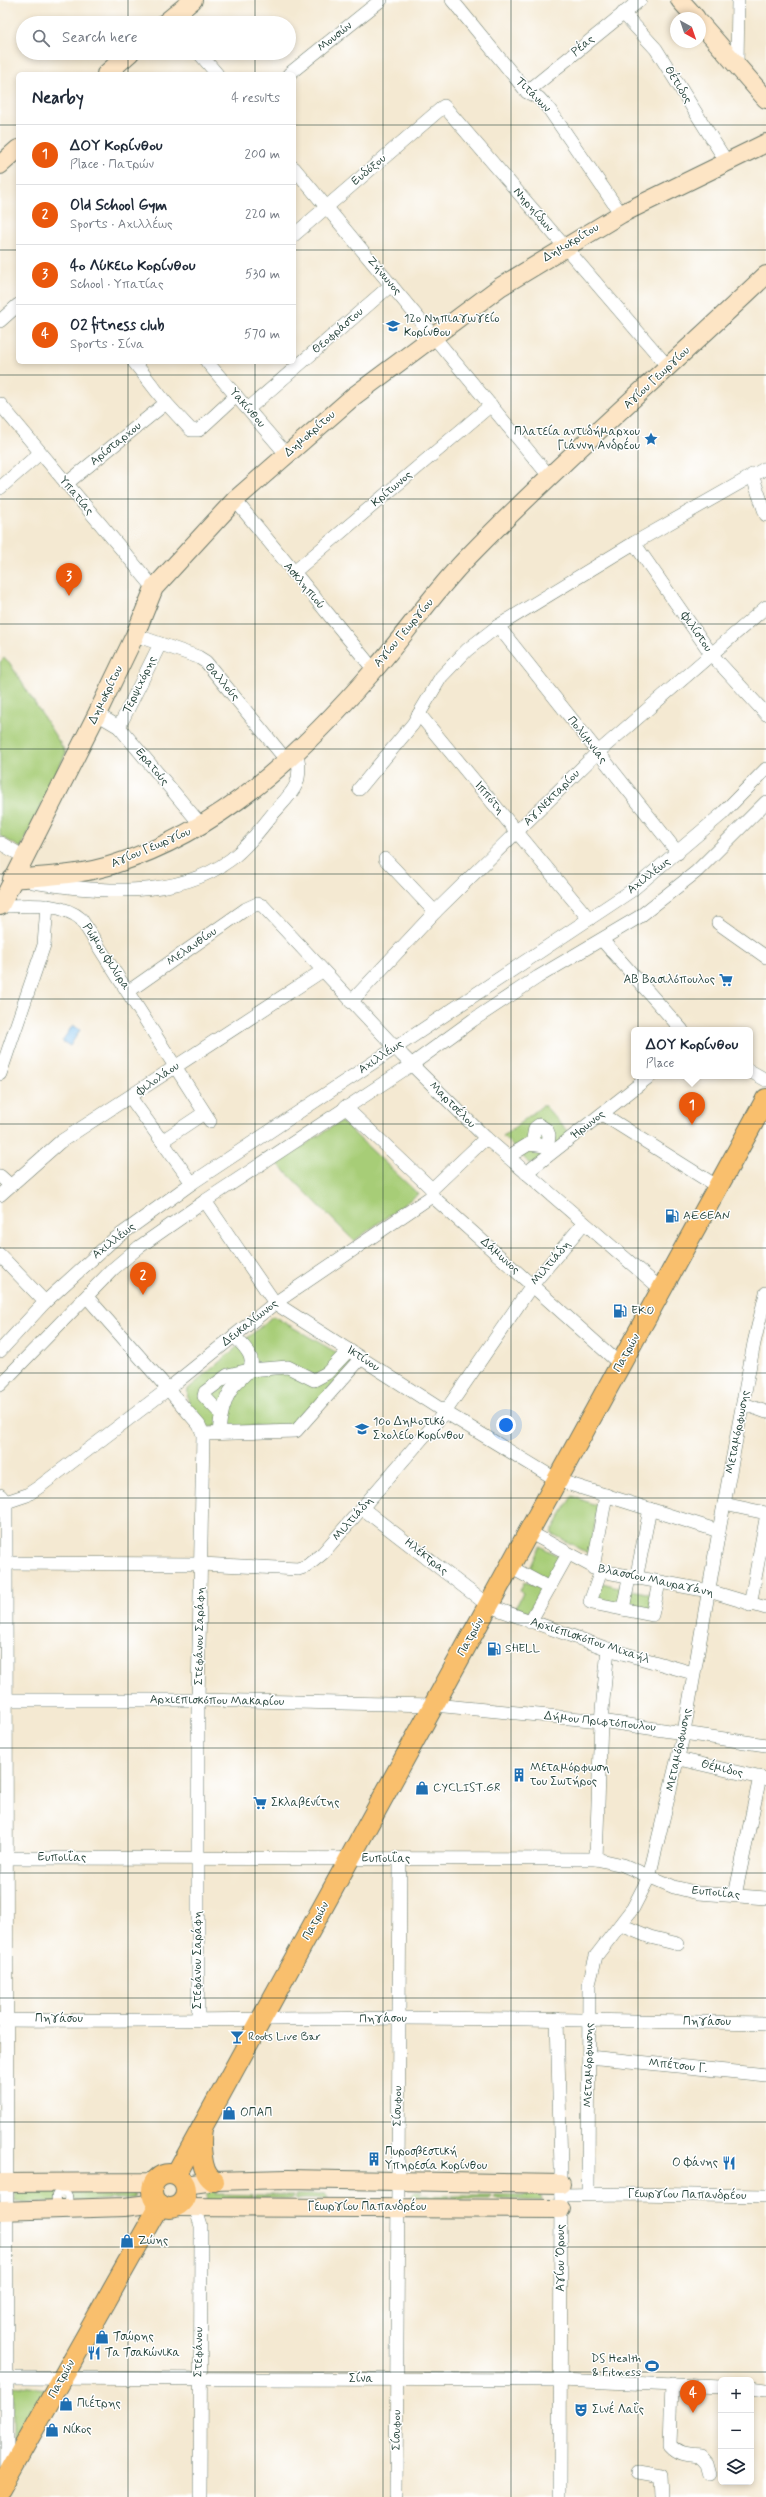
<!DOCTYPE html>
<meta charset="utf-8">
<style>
:root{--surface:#fff;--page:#f2f2f3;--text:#1f2937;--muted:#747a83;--line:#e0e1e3;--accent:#ea580c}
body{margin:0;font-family:Mynerve,sans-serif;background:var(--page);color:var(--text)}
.controls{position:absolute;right:12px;bottom:12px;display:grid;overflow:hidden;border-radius:6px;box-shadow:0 2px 6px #0003}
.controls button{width:36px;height:36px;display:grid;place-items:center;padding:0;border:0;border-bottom:1px solid var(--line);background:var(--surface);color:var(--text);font:20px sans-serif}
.compass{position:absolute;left:670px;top:12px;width:36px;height:36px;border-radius:50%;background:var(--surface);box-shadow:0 2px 6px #0003;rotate:140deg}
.you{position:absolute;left:506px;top:1425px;width:14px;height:14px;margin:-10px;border:3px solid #fff;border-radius:50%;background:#1a73e8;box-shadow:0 0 0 6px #1a73e833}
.badge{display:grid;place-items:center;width:26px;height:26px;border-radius:50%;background:var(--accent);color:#fff;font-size:13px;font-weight:700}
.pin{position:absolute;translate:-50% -33px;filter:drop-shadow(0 1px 2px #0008)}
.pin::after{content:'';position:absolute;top:21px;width:14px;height:12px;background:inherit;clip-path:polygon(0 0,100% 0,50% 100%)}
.popup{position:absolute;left:631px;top:1027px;width:122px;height:52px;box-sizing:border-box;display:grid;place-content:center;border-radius:6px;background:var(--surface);filter:drop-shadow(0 1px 3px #0005);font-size:13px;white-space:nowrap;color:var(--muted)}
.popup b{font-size:15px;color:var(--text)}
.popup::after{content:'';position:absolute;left:50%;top:100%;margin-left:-8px;border:8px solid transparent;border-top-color:var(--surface)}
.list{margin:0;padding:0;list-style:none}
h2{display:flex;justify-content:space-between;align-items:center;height:52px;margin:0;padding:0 16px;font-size:17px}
h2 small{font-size:13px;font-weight:400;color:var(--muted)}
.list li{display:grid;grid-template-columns:26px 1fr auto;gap:12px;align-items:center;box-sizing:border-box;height:60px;padding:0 16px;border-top:1px solid var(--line)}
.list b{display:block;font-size:15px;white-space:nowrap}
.list p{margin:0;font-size:13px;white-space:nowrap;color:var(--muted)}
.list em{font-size:13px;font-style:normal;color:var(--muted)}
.icon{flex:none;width:22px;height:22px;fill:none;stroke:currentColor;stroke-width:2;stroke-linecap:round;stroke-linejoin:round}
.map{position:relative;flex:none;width:766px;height:2497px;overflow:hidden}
.search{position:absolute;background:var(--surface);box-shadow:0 2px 6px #0003;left:16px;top:16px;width:280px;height:44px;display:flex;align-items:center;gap:10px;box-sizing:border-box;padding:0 14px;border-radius:22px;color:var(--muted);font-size:15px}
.panel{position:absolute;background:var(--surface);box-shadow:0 2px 6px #0003;left:16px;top:72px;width:280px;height:292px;border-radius:6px}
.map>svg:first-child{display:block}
.green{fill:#a7cd77;stroke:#638556}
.water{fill:#74bcec;stroke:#4a7c90}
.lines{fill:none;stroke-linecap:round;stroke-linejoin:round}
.street-casing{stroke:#6a796b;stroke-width:14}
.secondary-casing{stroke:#6a796b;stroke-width:20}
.primary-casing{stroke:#6a796b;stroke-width:22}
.street{stroke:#fff;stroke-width:13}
.secondary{stroke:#fde5c5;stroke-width:18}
.primary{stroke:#f9bf6d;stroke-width:20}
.grid{fill:none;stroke:#1f3d34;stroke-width:1;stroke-opacity:0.55}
.labels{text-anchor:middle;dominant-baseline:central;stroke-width:3;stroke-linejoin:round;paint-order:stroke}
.street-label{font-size:12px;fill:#1f3d34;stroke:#fff}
.poi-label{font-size:12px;fill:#1f3d34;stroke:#fff;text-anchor:start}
</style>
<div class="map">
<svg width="766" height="2497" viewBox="0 0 766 2497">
<rect width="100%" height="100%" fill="#fff"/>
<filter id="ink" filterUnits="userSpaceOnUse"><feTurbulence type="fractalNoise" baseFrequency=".025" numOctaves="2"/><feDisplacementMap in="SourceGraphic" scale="8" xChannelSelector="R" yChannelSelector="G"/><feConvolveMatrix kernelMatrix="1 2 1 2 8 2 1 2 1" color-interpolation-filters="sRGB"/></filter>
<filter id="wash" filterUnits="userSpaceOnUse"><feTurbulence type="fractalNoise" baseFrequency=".012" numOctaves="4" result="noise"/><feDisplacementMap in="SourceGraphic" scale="16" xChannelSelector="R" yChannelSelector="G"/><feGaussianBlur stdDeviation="0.9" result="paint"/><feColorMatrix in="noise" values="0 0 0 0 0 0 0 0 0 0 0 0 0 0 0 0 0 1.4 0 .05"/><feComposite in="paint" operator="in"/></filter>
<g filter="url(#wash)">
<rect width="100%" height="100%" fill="#f4e9d2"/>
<g class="green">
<path d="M4,658L9,662L66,753L21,848L0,836V662Z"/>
<path d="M542,1106H545L570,1134L531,1165L503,1136Z"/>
<path d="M341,1121L418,1194L354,1241L277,1163Z"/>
<path d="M273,1316L353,1362L299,1425L209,1427C197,1417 185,1406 188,1389Z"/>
<path d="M572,1496L598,1506L590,1552L588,1553L551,1533Z"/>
<path d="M540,1546L560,1557L549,1580L528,1573Z"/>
<path d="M524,1582L543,1587L527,1615L515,1609L523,1593L520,1591Z"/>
<path d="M602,1583L622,1588V1604L595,1600Z"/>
<path d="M632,1590L651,1594L650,1610L627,1607Z"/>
<path d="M219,2189L216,2194L252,2195V2198L206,2202L208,2190Z"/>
<path d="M59,2190L57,2203L15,2202L14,2191Z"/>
<path d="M65,2190L133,2191L135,2198L68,2202L69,2198Z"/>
<path d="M415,2191H422L419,2195L450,2196L449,2199H429L423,2204L409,2200Z"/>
<path d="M528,2191L540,2193L542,2201L493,2199L494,2196H524Z"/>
<path d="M255,2195H293L292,2199L254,2198Z"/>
<path d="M295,2195H326L330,2204L323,2199H295Z"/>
<path d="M452,2196H491L490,2199H452Z"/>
<path d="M13,2385L46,2389L13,2443Z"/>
</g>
<path class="water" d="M73,1025L80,1030L70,1046L62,1041Z"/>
</g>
<g filter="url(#ink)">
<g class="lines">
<g class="street-casing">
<g id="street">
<path d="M452,0L527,92L539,98L549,109L621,214"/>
<path d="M623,13L656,49L726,161"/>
<path d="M199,53L217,74"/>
<path d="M737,65L738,0"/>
<path d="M289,74L381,0"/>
<path d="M527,92L640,0"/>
<path d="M294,168L550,477"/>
<path d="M294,235L444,106L669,368"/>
<path d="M0,321L18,305"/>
<path d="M134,362L166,403L191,430H199L236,396"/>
<path d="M207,362L287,455"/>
<path d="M0,404L154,588"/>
<path d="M248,409L391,285"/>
<path d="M752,475L766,515"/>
<path d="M66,484L166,403"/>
<path d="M0,488L40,453"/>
<path d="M235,500L374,670"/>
<path d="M634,543L712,655L766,714"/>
<path d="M293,573L491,405"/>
<path d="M498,626L678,853"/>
<path d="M135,635L198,657L206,662L287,761"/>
<path d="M97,714L119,727L202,826"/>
<path d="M419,714L589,919"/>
<path d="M119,727L160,644"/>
<path d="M359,789L413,724L441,677L467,650L498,626L634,543L766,468"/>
<path d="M0,843L26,858"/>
<path d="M385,859L435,912"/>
<path d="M33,882C95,892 176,900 230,860C246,848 259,831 271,816C291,793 304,786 297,754"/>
<path d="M0,906C27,906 60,901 81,919L210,1121"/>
<path d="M718,923L766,957"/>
<path d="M602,940L682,1030"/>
<path d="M129,991L246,909L257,904L263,906L403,1056L486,1138L662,1290"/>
<path d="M351,1002L435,912L597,753L766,607"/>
<path d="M750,1071L766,1080"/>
<path d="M0,1074L44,945L47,906"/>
<path d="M130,1097L192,1183"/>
<path d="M345,1107L432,1189"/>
<path d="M602,1114L718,1187"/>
<path d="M162,1141L204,1113"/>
<path d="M508,1157L529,1144L545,1146L548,1144L549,1135L547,1130L539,1125L535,1128L532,1144"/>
<path d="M526,1173L650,1076"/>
<path d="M0,1176L10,1185"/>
<path d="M0,1195L60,1142L322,971"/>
<path d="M432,1196L621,1365"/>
<path d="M205,1201L275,1303L445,1412L557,1480L719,1531"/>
<path d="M0,1255L45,1302"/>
<path d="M87,1297L168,1389L199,1425L203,1434L198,1700V2019"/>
<path d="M0,1351L45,1302L112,1241L192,1183L631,891L722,814L766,769"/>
<path d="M0,1385L113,1269L139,1247L205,1201L411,1065L473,1020L538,977L639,917L696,872L766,802"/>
<path d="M744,1404L766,1412"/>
<path d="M221,1414L204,1396L205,1392L228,1375L249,1370L288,1367L314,1380L327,1373L349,1350"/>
<path d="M219,1433C220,1417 223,1402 232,1388C236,1382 242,1378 247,1372C259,1359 243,1345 234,1336"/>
<path d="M203,1434L296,1431L361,1358"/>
<path d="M0,1495L6,1502L7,2475"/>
<path d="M6,1502L27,1495L39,1487L168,1389L275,1303L432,1196V1189L486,1138"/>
<path d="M724,1504L766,1513"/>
<path d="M362,1508L489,1606L608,1649L693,1673"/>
<path d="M529,1532L601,1571L709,1591L766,1608"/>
<path d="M0,1563L201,1564L298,1569L307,1566L323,1553L445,1412L532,1285L583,1224"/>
<path d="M510,1567L549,1588"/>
<path d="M593,1568L606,1495"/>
<path d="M601,1571L590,1602L592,1603L652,1615L659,1583"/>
<path d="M636,1579L650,1509"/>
<path d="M750,1605L766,1519"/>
<path d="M623,1609L629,1578"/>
<path d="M530,1622L568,1554"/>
<path d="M0,1700H198L434,1705L601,1721L766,1745"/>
<path d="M679,1759L766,1779"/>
<path d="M0,1858L596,1859L623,1865L674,1887L698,1893L766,1898"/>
<path d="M596,1859L601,1721L608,1649"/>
<path d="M735,1895L760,1777"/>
<path d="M621,1925L650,1937L678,1944"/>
<path d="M557,2019L561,2168L560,2497"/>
<path d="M0,2020C133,2021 267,2019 400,2018C522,2018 644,2022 766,2023"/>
<path d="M589,2057L766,2075"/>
<circle cx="62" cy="2198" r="4"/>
<path d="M588,2194L589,1984L596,1956L633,1908L649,1877L684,1732L719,1531L754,1343L766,1293"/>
<path d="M561,2195L628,2194L766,2196"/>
<path d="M195,2207L201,2226L200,2497"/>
<path d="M0,2378L560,2380L721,2387"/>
<path d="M672,2384L670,2445C679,2455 688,2455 701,2456L707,2463L710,2474"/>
<path d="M751,2388L766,2390"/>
<path d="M638,2472L661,2476L662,2497"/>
<path d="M396,2497L400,1859"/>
</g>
</g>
<g class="secondary-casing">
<g id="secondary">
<path d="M680,0L696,18"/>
<path d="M165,23L193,0"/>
<path d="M700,23L766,99"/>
<path d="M106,74L130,53"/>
<path d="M0,165L18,149"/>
<path d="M12,879C46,876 83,875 115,864C222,830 303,752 374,670C406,634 433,593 466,559C562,460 667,370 766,275"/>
<path d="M0,906L97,714L135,635L154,588L235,500L354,396L500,287L621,214L766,143"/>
<path d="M0,2183L150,2182L156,2180"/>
<path d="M185,2185L214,2181L288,2179L561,2184"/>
<path d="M173,2207L561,2209"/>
<path d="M0,2211L124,2207L157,2203"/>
</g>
</g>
<g class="primary-casing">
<g id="primary">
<path d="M202,2128C200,2142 200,2174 214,2181"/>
<circle cx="169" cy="2191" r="17"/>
<path d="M176,2175L766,1099"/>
<path d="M0,2489L160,2205"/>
</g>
</g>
<use href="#street" class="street"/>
<use href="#secondary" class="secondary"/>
<use href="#primary" class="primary"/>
</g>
</g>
<path class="grid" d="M128,0V23M255,0V23M383,0V2497M511,0V2497M638,0V2497M128,53V74M255,53V74M0,125H18M294,125H766M0,250H18M294,250H766M128,362V2497M255,362V2497M0,375H766M0,499H766M0,624H766M0,749H766M0,874H766M0,999H766M0,1124H766M0,1248H766M0,1373H766M0,1498H766M0,1623H766M0,1748H766M0,1873H766M0,1998H766M0,2122H766M0,2247H766M0,2372H766"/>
<defs>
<g id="school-bare" transform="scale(1.08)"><path d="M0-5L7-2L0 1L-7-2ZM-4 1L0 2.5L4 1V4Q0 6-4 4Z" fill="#1f6fb2" stroke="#fff" stroke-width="2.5" paint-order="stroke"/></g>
<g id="sight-bare" transform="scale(1.08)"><path d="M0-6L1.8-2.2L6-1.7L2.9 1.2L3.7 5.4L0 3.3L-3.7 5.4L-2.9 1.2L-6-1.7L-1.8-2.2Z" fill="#1f6fb2" stroke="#fff" stroke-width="2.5" paint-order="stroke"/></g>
<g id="supermarket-bare" transform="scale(1.08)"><path d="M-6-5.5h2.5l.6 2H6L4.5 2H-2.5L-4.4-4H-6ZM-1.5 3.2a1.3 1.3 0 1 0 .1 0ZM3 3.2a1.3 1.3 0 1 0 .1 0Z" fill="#1f6fb2" stroke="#fff" stroke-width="2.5" paint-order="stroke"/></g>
<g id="fuel-bare" transform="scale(1.08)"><path d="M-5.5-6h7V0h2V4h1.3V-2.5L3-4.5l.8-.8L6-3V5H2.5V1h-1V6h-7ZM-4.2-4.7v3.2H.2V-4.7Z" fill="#1f6fb2" stroke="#fff" stroke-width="2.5" paint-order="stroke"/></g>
<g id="building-bare" transform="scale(1.08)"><path d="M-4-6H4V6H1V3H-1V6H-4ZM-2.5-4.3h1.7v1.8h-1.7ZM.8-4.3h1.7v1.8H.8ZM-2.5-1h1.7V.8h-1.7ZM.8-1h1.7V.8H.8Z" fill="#1f6fb2" stroke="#fff" stroke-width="2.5" paint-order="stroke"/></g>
<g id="shop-bare" transform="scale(1.08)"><path d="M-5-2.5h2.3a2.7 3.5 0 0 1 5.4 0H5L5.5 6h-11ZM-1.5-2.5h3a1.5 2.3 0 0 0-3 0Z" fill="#1f6fb2" stroke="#fff" stroke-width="2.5" paint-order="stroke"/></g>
<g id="bar-bare" transform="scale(1.08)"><path d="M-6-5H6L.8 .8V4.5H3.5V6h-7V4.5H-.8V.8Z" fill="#1f6fb2" stroke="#fff" stroke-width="2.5" paint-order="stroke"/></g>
<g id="restaurant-bare" transform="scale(1.08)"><path d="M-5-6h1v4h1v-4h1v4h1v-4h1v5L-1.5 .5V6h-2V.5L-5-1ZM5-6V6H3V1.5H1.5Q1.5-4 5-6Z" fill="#1f6fb2" stroke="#fff" stroke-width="2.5" paint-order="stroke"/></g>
<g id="stadium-bare" transform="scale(1.08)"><path d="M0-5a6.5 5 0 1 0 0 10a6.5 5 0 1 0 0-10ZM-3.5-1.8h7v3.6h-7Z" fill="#1f6fb2" stroke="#fff" stroke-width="2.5" paint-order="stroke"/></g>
<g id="theatre-bare" transform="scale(1.08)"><path d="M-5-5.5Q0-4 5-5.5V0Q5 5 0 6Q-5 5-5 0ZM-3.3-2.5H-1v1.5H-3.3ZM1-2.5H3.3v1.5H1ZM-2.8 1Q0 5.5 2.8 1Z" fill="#1f6fb2" stroke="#fff" stroke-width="2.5" paint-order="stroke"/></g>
</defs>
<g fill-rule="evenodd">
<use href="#school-bare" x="393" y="326"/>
<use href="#sight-bare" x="651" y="439"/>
<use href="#supermarket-bare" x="726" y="980"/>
<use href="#fuel-bare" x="672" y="1216"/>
<use href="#fuel-bare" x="620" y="1311"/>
<use href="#school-bare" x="362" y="1429"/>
<use href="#fuel-bare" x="494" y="1649"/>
<use href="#building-bare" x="519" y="1775"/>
<use href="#shop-bare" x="422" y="1788"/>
<use href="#supermarket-bare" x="260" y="1803"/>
<use href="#bar-bare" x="237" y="2037"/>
<use href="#shop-bare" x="229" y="2113"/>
<use href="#building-bare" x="374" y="2159"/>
<use href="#restaurant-bare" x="729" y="2163"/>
<use href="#shop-bare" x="127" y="2241"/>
<use href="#shop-bare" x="102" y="2337"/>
<use href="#restaurant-bare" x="94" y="2353"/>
<use href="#stadium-bare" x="652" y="2366"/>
<use href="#shop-bare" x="66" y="2404"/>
<use href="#theatre-bare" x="581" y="2410"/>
<use href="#shop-bare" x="52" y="2430"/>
</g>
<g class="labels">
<g class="street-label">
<text transform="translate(335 37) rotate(-39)">Μουσών</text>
<text transform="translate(583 46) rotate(-40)">Ρέας</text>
<text transform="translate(678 85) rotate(58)">Θέτιδος</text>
<text transform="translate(533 95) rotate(45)">Τιτάνων</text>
<text transform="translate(369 170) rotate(-40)">Ευδόξου</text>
<text transform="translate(533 210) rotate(49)">Νηρηίδων</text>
<text transform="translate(571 243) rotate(-31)">Δημοκρίτου</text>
<text transform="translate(384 276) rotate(50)">Ζήνωνος</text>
<text transform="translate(338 331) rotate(-41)">Θεοφράστου</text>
<text transform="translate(657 378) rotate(-43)">Αγίου Γεωργίου</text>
<text transform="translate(247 408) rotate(49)">Υακίνθου</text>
<text transform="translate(310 434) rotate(-41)">Δημοκρίτου</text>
<text transform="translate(116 444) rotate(-39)">Αρίσταρχου</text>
<text transform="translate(392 489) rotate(-40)">Κρίτωνος</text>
<text transform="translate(76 496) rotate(50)">Υπατίας</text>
<text transform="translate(304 586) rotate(50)">Ασκληπιού</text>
<text transform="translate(696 632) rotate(55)">Φιλίστου</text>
<text transform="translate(404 633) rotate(-50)">Αγίου Γεωργίου</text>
<text transform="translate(222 682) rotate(49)">Θαλλούς</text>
<text transform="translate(140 685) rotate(-64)">Τερψιχόρης</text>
<text transform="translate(106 695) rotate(-64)">Δημοκρίτου</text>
<text transform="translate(587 740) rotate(52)">Πολύμνιας</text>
<text transform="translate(152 767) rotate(50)">Ερατούς</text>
<text transform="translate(489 798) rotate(50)">Ιππότη</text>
<text transform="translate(552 798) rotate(-45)">Αγ.Νεκταρίου</text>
<text transform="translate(151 848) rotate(-23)">Αγίου Γεωργίου</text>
<text transform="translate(649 876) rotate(-38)">Αχιλλέως</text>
<text transform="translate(192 947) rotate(-35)">Μελανθίου</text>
<text transform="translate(106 957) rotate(57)">Ρώμου Φιλύρα</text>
<text transform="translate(381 1057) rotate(-34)">Αχιλλέως</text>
<text transform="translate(158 1079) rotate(-35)">Φιλολάου</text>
<text transform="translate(452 1105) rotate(45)">Μαρτσέλου</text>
<text transform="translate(588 1125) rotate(-38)">Ήρωνος</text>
<text transform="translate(114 1241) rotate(-38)">Αχιλλέως</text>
<text transform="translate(500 1256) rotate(42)">Δάμωνος</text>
<text transform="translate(551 1263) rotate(-50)">Μιλτιάδη</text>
<text transform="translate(250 1323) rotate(-38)">Δευκαλίωνος</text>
<text transform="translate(627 1353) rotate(-61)">Πατρών</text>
<text transform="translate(363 1359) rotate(33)">Ικτίνου</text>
<text transform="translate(738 1432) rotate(-79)">Μεταμόρφωσης</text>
<text transform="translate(353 1519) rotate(-49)">Μιλτιάδη</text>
<text transform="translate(426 1557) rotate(38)">Ηλέκτρας</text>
<text transform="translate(656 1581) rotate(12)">Βλασσίου Μαυραγάνη</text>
<text transform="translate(200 1636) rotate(-89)">Στεφάνου Σαράφη</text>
<text transform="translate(471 1637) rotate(-61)">Πατρών</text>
<text transform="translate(590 1641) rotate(18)">Αρχιεπισκόπου Μιχαήλ</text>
<text transform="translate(217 1701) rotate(1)">Αρχιεπισκόπου Μακαρίου</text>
<text transform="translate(600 1722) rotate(6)">Δήμου Πριφτόπουλου</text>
<text transform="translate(679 1750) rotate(-78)">Μεταμόρφωσης</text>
<text transform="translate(722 1769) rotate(13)">Θέμιδος</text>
<text x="62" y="1858">Ευποιΐας</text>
<text x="386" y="1859">Ευποιΐας</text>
<text transform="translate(716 1893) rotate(6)">Ευποιΐας</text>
<text transform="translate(316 1921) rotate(-61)">Πατρών</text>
<text transform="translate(198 1960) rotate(-90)">Στεφάνου Σαράφη</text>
<text x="59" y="2019">Πηγάσου</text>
<text transform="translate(383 2019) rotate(-1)">Πηγάσου</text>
<text x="707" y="2022">Πηγάσου</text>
<text transform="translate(589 2065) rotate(-89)">Μεταμόρφωσης</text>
<text transform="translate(678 2066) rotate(6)">Μπέτσου Γ.</text>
<text transform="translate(398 2106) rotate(-89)">Σίσυφου</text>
<text transform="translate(687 2195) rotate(1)">Γεωργίου Παπανδρέου</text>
<text x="367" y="2207">Γεωργίου Παπανδρέου</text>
<text transform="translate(561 2258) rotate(-90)">Αγίου Όρους</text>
<text transform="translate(199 2352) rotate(-89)">Στεφάνου</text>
<text transform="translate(62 2379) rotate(-61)">Πατρών</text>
<text x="361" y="2379">Σίνα</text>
<text transform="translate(397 2430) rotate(-89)">Σίσυφου</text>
</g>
<g class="poi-label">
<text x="404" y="319">12ο Νηπιαγωγείο<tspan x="404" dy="14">Κορίνθου</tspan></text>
<text x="640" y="432" text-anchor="end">Πλατεία αντιδήμαρχου<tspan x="640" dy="14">Γιάννη Ανδρέου</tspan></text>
<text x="715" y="980" text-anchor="end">ΑΒ Βασιλόπουλος</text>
<text x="683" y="1216">AEGEAN</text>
<text x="631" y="1311">EKO</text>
<text x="373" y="1422">10ο Δημοτικό<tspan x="373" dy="14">Σχολείο Κορίνθου</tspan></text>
<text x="505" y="1649">SHELL</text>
<text x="530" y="1768">Μεταμόρφωση<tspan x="530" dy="14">του Σωτήρος</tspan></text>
<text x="433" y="1788">CYCLIST.GR</text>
<text x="271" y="1803">Σκλαβενίτης</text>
<text x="248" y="2037">Roots Live Bar</text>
<text x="240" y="2113">ΟΠΑΠ</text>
<text x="385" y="2152">Πυροσβεστική<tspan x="385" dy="14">Υπηρεσία Κορίνθου</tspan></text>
<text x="718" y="2163" text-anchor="end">Ο Φάνης</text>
<text x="138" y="2241">Ζώης</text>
<text x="113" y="2337">Τσώρης</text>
<text x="105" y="2353">Τα Τσακώνικα</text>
<text x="641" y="2359" text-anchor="end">DS Health<tspan x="641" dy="14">&amp; Fitness</tspan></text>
<text x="77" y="2404">Πιέτρης</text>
<text x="592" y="2410">Σινέ Λαΐς</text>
<text x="63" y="2430">Νίκος</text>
</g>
</g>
</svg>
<div class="controls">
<button>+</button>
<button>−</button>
<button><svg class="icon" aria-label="layers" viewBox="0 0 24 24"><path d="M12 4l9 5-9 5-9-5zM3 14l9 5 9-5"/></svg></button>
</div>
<svg class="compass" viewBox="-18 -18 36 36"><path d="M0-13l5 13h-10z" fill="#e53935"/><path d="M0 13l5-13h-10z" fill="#747a83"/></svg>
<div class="you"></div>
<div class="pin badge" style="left:692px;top:1125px">1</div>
<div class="popup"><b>ΔΟΥ Κορίνθου</b>Place</div>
<div class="pin badge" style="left:143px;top:1295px">2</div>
<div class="pin badge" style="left:69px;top:596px">3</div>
<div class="pin badge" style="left:693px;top:2413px">4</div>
<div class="search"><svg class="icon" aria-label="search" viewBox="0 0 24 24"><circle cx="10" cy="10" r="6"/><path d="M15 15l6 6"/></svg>Search here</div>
<section class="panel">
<h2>Nearby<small>4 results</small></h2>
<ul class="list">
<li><span class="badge">1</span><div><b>ΔΟΥ Κορίνθου</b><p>Place · Πατρών</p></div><em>200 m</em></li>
<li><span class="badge">2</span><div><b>Old School Gym</b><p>Sports · Αχιλλέως</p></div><em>220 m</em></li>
<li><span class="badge">3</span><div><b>4ο Λύκειο Κορίνθου</b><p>School · Υπατίας</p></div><em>530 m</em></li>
<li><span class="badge">4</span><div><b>O2 fitness club</b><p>Sports · Σίνα</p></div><em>570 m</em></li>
</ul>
</section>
</div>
